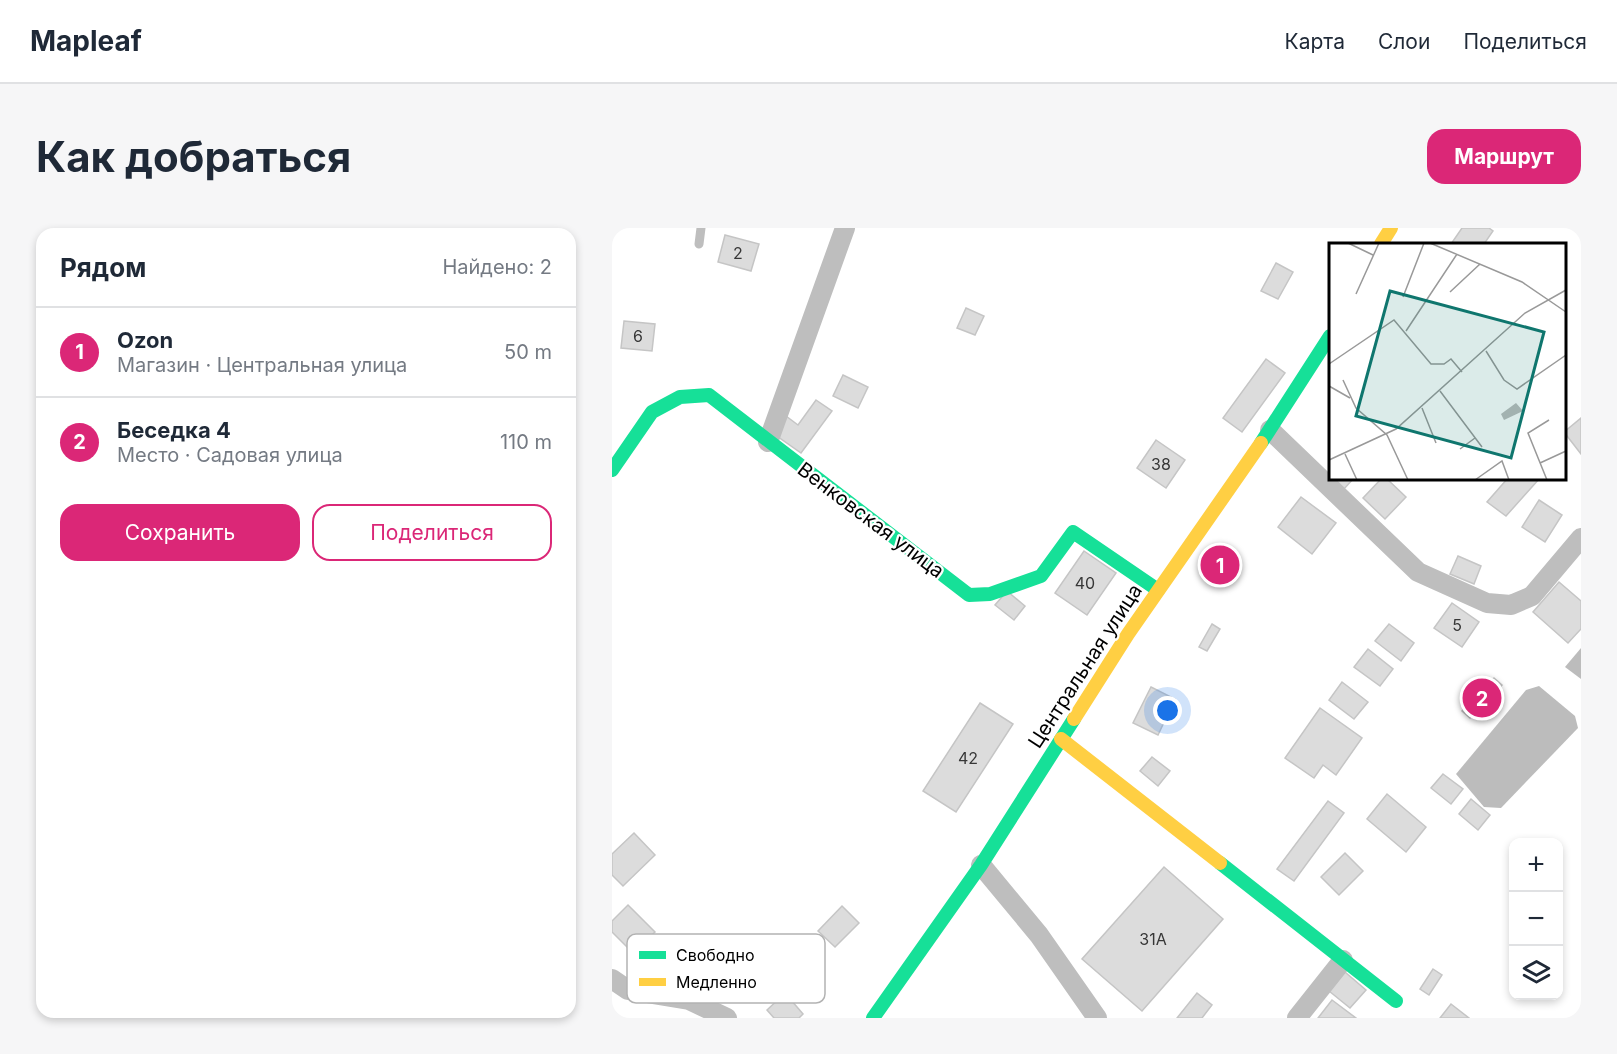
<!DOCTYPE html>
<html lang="ru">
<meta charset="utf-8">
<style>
:root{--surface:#fff;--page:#f6f6f7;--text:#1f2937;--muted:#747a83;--line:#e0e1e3;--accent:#db2777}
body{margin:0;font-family:Inter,sans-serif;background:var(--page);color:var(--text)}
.controls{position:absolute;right:18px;bottom:18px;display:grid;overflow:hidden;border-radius:12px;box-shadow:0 3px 9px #0003}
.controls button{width:54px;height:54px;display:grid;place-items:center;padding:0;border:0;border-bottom:2px solid var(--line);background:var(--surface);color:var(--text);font:30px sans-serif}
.you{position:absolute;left:556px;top:483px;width:21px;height:21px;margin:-15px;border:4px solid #fff;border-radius:50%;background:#1a73e8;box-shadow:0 0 0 9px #1a73e833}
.badge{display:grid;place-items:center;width:39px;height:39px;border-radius:50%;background:var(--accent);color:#fff;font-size:20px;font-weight:700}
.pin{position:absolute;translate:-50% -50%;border:3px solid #fff;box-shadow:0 2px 6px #0006}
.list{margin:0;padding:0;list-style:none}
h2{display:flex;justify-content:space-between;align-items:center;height:78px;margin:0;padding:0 24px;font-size:26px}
h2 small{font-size:20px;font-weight:400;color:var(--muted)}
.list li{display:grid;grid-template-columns:39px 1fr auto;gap:18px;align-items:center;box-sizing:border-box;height:90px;padding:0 24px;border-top:2px solid var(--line)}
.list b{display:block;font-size:22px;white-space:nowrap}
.list p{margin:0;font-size:20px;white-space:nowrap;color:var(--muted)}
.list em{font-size:20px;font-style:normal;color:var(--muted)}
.actions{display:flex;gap:12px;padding:18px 24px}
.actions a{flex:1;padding:14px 0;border:2px solid var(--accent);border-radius:18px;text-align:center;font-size:21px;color:var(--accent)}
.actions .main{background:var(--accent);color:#fff}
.icon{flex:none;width:33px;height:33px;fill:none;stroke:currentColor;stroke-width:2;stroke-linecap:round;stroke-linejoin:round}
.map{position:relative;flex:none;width:969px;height:790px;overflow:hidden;border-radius:18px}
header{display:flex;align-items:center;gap:36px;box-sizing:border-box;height:84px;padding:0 30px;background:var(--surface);border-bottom:2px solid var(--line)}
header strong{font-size:28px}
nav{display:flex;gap:33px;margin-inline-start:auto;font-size:21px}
.intro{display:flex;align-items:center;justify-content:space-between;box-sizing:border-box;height:144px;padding:0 36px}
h1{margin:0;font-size:42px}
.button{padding:15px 27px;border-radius:18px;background:var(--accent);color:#fff;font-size:21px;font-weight:700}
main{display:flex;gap:36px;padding:0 36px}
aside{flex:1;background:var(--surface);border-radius:18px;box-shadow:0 3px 9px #0003}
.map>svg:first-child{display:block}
.water{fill:#bcbcbc}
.building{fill:#dcdcdc;stroke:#c5c5c5;stroke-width:1.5}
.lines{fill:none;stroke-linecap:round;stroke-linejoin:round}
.lane{stroke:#bebebe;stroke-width:9}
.street{stroke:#bebebe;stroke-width:20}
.fast{stroke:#16e098;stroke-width:14}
.slow{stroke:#ffcf43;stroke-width:14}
.labels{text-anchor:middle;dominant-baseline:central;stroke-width:4.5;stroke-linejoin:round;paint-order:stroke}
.number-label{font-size:16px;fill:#373737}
.street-label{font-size:20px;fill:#000;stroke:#fff}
.inset-road{fill:none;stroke:#999;stroke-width:1.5}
.view{fill:#0f766e;fill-opacity:0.15;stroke:#0f766e;stroke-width:3}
.inset-edge{fill:none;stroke:#000;stroke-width:3}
.key{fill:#fff;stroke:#b2b2b2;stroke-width:1.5}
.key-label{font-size:16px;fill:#000}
</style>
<header>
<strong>Mapleaf</strong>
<nav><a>Карта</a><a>Слои</a><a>Поделиться</a></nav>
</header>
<div class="intro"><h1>Как добраться</h1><a class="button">Маршрут</a></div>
<main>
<aside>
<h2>Рядом<small>Найдено: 2</small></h2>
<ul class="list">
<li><span class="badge">1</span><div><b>Ozon</b><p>Магазин · Центральная улица</p></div><em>50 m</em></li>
<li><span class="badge">2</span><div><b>Беседка 4</b><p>Место · Садовая улица</p></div><em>110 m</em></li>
</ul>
<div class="actions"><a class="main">Сохранить</a><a>Поделиться</a></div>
</aside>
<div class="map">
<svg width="969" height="790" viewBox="0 0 969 790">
<rect width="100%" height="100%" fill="#fff"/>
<g class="water">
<path d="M969,420V451L953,439Z"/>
<path d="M927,458L963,488L966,500L889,580L872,579L844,546L914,462Z"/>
</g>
<g class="building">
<path d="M850,0H877L881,3L872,16H839Z"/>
<path d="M113,7L147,16L139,43L106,34Z"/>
<path d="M664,35L681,44L666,71L649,63Z"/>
<path d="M354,80L372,88L363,107L345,100Z"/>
<path d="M12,93L43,96L40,123L9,120Z"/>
<path d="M654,131L673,145L630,204L611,190Z"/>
<path d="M231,147L256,159L246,180L221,168Z"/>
<path d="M204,172L220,183L189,225L162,206L174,188L186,197Z"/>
<path d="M969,190V226L952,204Z"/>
<path d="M544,212L573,232L554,260L525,240Z"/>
<path d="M722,250H742L732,261Z"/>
<path d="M770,250H774L794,269L773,291L751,270Z"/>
<path d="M896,250H928L894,288L875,274Z"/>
<path d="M689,269L724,295L700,326L666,299Z"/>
<path d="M927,272L950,287L933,314L910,299Z"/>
<path d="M604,321L623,335L612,350L593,336Z"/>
<path d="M472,323L504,345L475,387L443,365Z"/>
<path d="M846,328L869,338L862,356L838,346Z"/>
<path d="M947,354L969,373V401L956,415L921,384Z"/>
<path d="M395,363L413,378L402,392L383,377Z"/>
<path d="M840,375L867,394L850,419L822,400Z"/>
<path d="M600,396L608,401L595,423L587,419Z"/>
<path d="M777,396L802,415L789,433L763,413Z"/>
<path d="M756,421L781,441L768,458L742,439Z"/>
<path d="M882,450L890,457L858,490L850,483Z"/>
<path d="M730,454L756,474L742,491L717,472Z"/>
<path d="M539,459L563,471L546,507L521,495Z"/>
<path d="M368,475L401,496L344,584L311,563Z"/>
<path d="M708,480L750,510L724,547L711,537L702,550L673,530Z"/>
<path d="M540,529L558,543L546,558L528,543Z"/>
<path d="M831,546L851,561L839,576L819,560Z"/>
<path d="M775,566L814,599L794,624L755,591Z"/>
<path d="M859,571L878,587L866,602L847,586Z"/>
<path d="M716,573L732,585L682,653L665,641Z"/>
<path d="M22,605L43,627L11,658L0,647V626Z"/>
<path d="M733,625L751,643L727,667L709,649Z"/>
<path d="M552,639L611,691L530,783L470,731Z"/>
<path d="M16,677L43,704L21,725L0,704V693Z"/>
<path d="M230,678L247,695L223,719L206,703Z"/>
<path d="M821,741L830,747L817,767L808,761Z"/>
<path d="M733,744L754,762L738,780L717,763Z"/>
<path d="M173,765L191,786L187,790H162L155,782Z"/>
<path d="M585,765L600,777L590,790H565Z"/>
<path d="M720,772L744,790H706Z"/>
<path d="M839,776L857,790H828Z"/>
</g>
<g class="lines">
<path class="lane" d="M87,16L89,0"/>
<g class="street">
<path d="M658,202L806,344L875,375L899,377L920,368L969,310"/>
<path d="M156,214L233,0"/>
<path d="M369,637L427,707L485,790"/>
<path d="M0,751L16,762L77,772L115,790"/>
<path d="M685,790L731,732"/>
</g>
<g class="fast">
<path d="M649,215L718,108"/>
<path d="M0,242L40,184L68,169L97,167L357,367L378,366L429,348L461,304L546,362"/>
<path d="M608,635L784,773"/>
<path d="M261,790L369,637L462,491"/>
</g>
<g class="slow">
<path d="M769,16L779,0"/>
<path d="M462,491L516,406L649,215"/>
<path d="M449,511L608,635"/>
</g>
</g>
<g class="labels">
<g class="number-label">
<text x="126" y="25">2</text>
<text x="26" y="108">6</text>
<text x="549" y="236">38</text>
<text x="473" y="355">40</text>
<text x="845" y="397">5</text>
<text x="356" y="530">42</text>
<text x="541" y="711">31А</text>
</g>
<g class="street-label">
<text transform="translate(259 292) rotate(37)">Венковская улица</text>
<text transform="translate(473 438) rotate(-57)">Центральная улица</text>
</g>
</g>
<g transform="translate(717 15)">
<rect width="237" height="237" fill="#fff"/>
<path d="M187,160L194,168L175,177L172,171Z" fill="#bcbcbc"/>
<path class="inset-road" d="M19,0L44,12M101,0L193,39L237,69M121,49L151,21M27,51L50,0M74,54L95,0M77,88L128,11M157,108L175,137L188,146L237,112M0,121L65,77L102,121H115L122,116L133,129M14,137L27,165L58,192L79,237M0,143L21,155M111,148L153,204M93,165L107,200M131,206L146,195M16,211L28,237M0,217L67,186L196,70L237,47M211,220L237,208M146,237L173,218L180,237M218,237L199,190L220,177"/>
<path class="view" d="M61,48L215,89L182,215L27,173Z"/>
<rect width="237" height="237" class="inset-edge"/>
</g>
<rect x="15" y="706" width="198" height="69" rx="9" class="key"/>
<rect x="27" y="723" width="27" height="8" fill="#16e098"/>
<rect x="27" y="750" width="27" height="8" fill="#ffcf43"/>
<g class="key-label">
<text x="64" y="733">Свободно</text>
<text x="64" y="760">Медленно</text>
</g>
</svg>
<div class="controls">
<button>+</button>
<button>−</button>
<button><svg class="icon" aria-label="layers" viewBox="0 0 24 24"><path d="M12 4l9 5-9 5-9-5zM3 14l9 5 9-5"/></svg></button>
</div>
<div class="you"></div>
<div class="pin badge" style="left:608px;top:337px">1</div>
<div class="pin badge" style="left:870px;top:470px">2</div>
</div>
</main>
